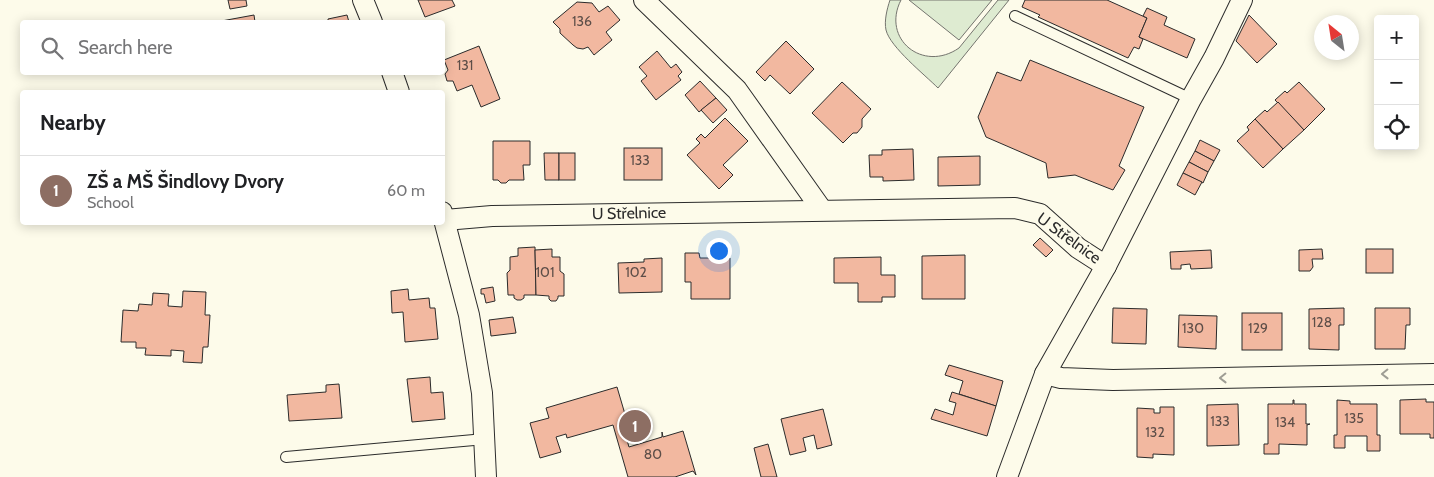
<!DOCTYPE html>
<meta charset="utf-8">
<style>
:root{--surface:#fff;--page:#f2f2f2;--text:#202124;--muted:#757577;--line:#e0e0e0;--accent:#c62828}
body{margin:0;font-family:Cabin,sans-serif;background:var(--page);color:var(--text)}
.controls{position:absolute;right:15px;top:15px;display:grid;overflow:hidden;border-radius:5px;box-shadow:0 2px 12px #0003}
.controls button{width:45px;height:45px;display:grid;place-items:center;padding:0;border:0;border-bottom:1px solid var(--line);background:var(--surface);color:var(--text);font:25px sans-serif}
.compass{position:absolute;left:1314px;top:15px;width:45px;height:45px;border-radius:50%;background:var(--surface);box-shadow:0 2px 12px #0003;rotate:330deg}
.you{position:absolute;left:718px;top:250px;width:18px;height:18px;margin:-12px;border:4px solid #fff;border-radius:50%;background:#1a73e8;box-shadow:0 0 0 8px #1a73e833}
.badge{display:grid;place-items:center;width:32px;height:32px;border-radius:50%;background:var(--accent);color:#fff;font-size:16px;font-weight:700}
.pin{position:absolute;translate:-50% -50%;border:2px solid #fff;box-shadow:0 1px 5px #0006}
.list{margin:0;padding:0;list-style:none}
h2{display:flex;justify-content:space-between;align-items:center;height:65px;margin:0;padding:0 20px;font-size:21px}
h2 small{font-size:16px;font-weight:400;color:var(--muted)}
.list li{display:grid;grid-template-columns:32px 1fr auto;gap:15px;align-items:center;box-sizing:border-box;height:70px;padding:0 20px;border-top:1px solid var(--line)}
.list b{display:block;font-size:19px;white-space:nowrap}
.list p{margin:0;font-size:16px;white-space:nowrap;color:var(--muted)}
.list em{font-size:16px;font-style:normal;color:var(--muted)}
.icon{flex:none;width:28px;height:28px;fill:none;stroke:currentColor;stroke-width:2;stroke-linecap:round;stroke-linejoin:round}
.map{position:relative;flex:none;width:1434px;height:477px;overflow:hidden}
.search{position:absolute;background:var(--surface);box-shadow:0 2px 12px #0003;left:20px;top:20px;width:425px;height:55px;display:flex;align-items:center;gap:12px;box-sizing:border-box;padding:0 18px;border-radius:5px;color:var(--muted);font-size:19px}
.panel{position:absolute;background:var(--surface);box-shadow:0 2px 12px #0003;left:20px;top:90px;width:425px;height:135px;border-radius:5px}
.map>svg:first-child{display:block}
.green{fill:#deebd1;stroke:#74746e}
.building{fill:#f2b8a0;stroke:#2b2b2b}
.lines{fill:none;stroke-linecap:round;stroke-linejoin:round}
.service-casing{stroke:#2b2b2b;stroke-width:12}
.minor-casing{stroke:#2b2b2b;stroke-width:22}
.service{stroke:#fdfbea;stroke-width:10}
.minor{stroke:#fdfbea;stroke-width:20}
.oneway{stroke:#9e9d94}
.labels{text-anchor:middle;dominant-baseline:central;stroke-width:4;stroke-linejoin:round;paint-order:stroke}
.number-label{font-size:14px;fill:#5d4e48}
.street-label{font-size:16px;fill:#2b2b2b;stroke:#fdfbea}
</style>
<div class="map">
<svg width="1434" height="477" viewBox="0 0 1434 477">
<rect width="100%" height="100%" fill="#fdfbea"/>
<g class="green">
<path d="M890,0H901C881,39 923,73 959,48L998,0H1009L938,88C925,75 890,47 886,30C884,21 887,9 890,0Z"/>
<path d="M909,0H992L959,40Z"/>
</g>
<g class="building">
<path d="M228,0H246L247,6L230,9Z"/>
<path d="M418,0H452L455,6L425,17Z"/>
<path d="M1025,0H1107L1147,18L1139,37L1143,39L1139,49L1134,47L1128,58L1038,17L1040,15L1022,7Z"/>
<path d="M577,2L592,3L599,12L608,6L620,20L606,32L612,40L594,55L588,47L583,49L577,48L573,45L560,33V29L553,22Z"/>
<path d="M1147,8L1167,17L1164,25L1195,39L1187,58L1139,37L1147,18L1143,16Z"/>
<path d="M254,15L255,22H216Z"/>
<path d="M347,15L349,22H328V19Z"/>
<path d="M1249,15L1277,44L1257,63L1236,41Z"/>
<path d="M786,41L814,69L790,94L770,75L765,81L756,72Z"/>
<path d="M479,46L500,99L481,107L472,85L457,91L453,81H447L445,74L448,70L444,60Z"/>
<path d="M657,51L671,68L676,64L682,72L678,76L681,80L656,100L641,81L647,76L639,67Z"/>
<path d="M1030,60L1144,107L1119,166L1125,170L1113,190L1075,175L1048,178L1046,163L986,137L978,117L997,72L1021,81Z"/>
<path d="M700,81L716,98L699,112L685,95Z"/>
<path d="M842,82L871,109L862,119V127L857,133H853L843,143L812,113Z"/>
<path d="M1299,82L1325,109L1304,130L1275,100L1285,91L1287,93Z"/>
<path d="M716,98L727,110L713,123L701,110Z"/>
<path d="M1278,102L1304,130L1283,149L1255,119L1265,110L1267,112Z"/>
<path d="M725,118L748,141L723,165L733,175L719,189L687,155L700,143L696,139L701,134L705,138Z"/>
<path d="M1255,119L1283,149L1263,168L1237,141L1249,130L1247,127Z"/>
<path d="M1200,140L1220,150L1214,161L1195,151Z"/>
<path d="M493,141H530V165H523L524,180H509L506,183H501L498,180H493Z"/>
<rect x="624" y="148" width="38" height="32"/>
<path d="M913,149L914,180L883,181V177H870L869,155H882V150Z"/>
<path d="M1195,151L1214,161L1208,172L1189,162Z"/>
<path d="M544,153H559V180H545Z"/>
<rect x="559" y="153" width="16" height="27"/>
<path d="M980,156V185L938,186V157Z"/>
<path d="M1189,162L1208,172L1203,183L1183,173Z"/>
<path d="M1183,173L1202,182L1195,195L1177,185Z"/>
<path d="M1040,238L1053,250L1046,257L1033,245Z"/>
<path d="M535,247L536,295H524V298L521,300H517L514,298V295H508L507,273L510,270V257L518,256V248Z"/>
<path d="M552,249V257H560V271L564,274V296H558V298L556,301H551L549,299V296L536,295L535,250Z"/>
<path d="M1322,249L1323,259H1312L1313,267L1310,271H1299V250Z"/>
<rect x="1366" y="249" width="27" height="24"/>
<path d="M1211,250L1212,268L1191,269L1190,264L1181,265V269H1171L1170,252Z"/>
<path d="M685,253H699L700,258H730V299H691V282H685Z"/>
<path d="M965,255V299H922V256Z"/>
<path d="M881,257V275H895V297H882V302H858V283H834V258Z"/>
<path d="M662,258V292L619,293L618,263L644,262V259Z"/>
<path d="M493,287L495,301L486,303L484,294H481V289Z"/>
<path d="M408,289L409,300L429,298L430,308H435L438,339L405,342L403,312L392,313L391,291Z"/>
<path d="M183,291L206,292L205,315H210L208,347H203L202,363L183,362L184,351L171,350V356L145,355L146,348H136V342H121L123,310L138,311L139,304L152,305L153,293L169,294L168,306L182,307Z"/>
<path d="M1113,308L1147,309L1146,344L1112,343Z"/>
<path d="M1344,308V325H1339V350L1309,349V309Z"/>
<path d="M1375,308H1410V325H1406L1405,349H1375Z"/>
<rect x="1242" y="313" width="40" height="37"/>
<path d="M1179,315L1217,316L1216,349L1178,347Z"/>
<path d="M513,317L516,333L491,336L489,320Z"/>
<path d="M949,365L1003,381L996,406L959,394L963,381L945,375Z"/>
<path d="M430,377L431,393L443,392L445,419L412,422L407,379Z"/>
<path d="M339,384L342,418L289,421L287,395L326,392V385Z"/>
<path d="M617,387L627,421L622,423L629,447L662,437V432L663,437L683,431L696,475L693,471L675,477H628L613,425L567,438L566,434L556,437L561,452L540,458L530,423L549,418L546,408Z"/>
<path d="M952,392L996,406L987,436L931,419L935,409L953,415L956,403L949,401Z"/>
<path d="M1426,399V402H1434V438H1430V434H1400V400Z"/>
<path d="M1293,400H1294V404H1306V424H1310L1307,425V445L1279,444V454H1264V444H1268V404H1293Z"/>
<path d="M1337,400L1350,401V404H1377V435H1380V451H1367V436H1345V448H1334V435H1337Z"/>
<path d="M1238,404L1239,445L1207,446V405Z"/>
<path d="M1160,407H1174V455L1153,454V458L1137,457V408L1154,409V413H1160Z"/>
<path d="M823,409L832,445L817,449L814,435L803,438L806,451L790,455L781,419Z"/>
<path d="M768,444L777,477H761L754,448Z"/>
</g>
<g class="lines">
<g class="service-casing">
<g id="service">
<path d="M1015,16L1191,99"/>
<path d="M286,457L485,439"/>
</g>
</g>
<g class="minor-casing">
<g id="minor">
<path d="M363,0L372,22"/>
<path d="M644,0L737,90L822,210"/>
<path d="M392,72L399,92"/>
<path d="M442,212L469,315L482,393L486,477"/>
<path d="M445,220L492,216L1015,208L1040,214L1078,248L1106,266"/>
<path d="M1045,374L1061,378L1113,380L1434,374"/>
<path d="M1007,477L1045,374L1106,266L1191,99L1214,58L1242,0"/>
</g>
</g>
<use href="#service" class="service"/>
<use href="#minor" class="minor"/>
</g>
<defs><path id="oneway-chevron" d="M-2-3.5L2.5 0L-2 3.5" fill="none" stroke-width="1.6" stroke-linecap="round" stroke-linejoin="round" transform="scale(1.25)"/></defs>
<g class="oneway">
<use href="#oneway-chevron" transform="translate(1385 374) rotate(179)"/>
<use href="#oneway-chevron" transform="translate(1223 378) rotate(179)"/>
</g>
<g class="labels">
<g class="number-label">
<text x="582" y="21">136</text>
<text x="465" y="65">131</text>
<text x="640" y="160">133</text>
<text x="545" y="272">101</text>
<text x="636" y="272">102</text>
<text x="1322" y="322">128</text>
<text x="1193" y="328">130</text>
<text x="1258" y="328">129</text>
<text x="1354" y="418">135</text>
<text x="1220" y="421">133</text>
<text x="1285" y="422">134</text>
<text x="1155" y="432">132</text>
<text x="653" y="454">80</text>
</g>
<g class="street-label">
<text transform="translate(629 213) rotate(-1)">U Střelnice</text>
<text transform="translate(1069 238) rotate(36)">U Střelnice</text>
</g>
</g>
</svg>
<div class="controls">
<button>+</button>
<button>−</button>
<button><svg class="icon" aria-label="locate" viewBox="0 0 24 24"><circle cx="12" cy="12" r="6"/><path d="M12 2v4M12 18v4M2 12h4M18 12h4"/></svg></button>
</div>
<svg class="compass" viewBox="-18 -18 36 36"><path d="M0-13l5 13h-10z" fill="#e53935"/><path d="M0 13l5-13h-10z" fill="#757577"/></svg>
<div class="you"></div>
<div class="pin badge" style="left:635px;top:426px;background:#8d6e63">1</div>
<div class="search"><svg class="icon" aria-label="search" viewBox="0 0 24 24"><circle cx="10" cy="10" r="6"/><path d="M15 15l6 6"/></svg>Search here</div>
<section class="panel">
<h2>Nearby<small></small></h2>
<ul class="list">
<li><span class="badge" style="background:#8d6e63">1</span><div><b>ZŠ a MŠ Šindlovy Dvory</b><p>School</p></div><em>60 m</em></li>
</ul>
</section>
</div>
